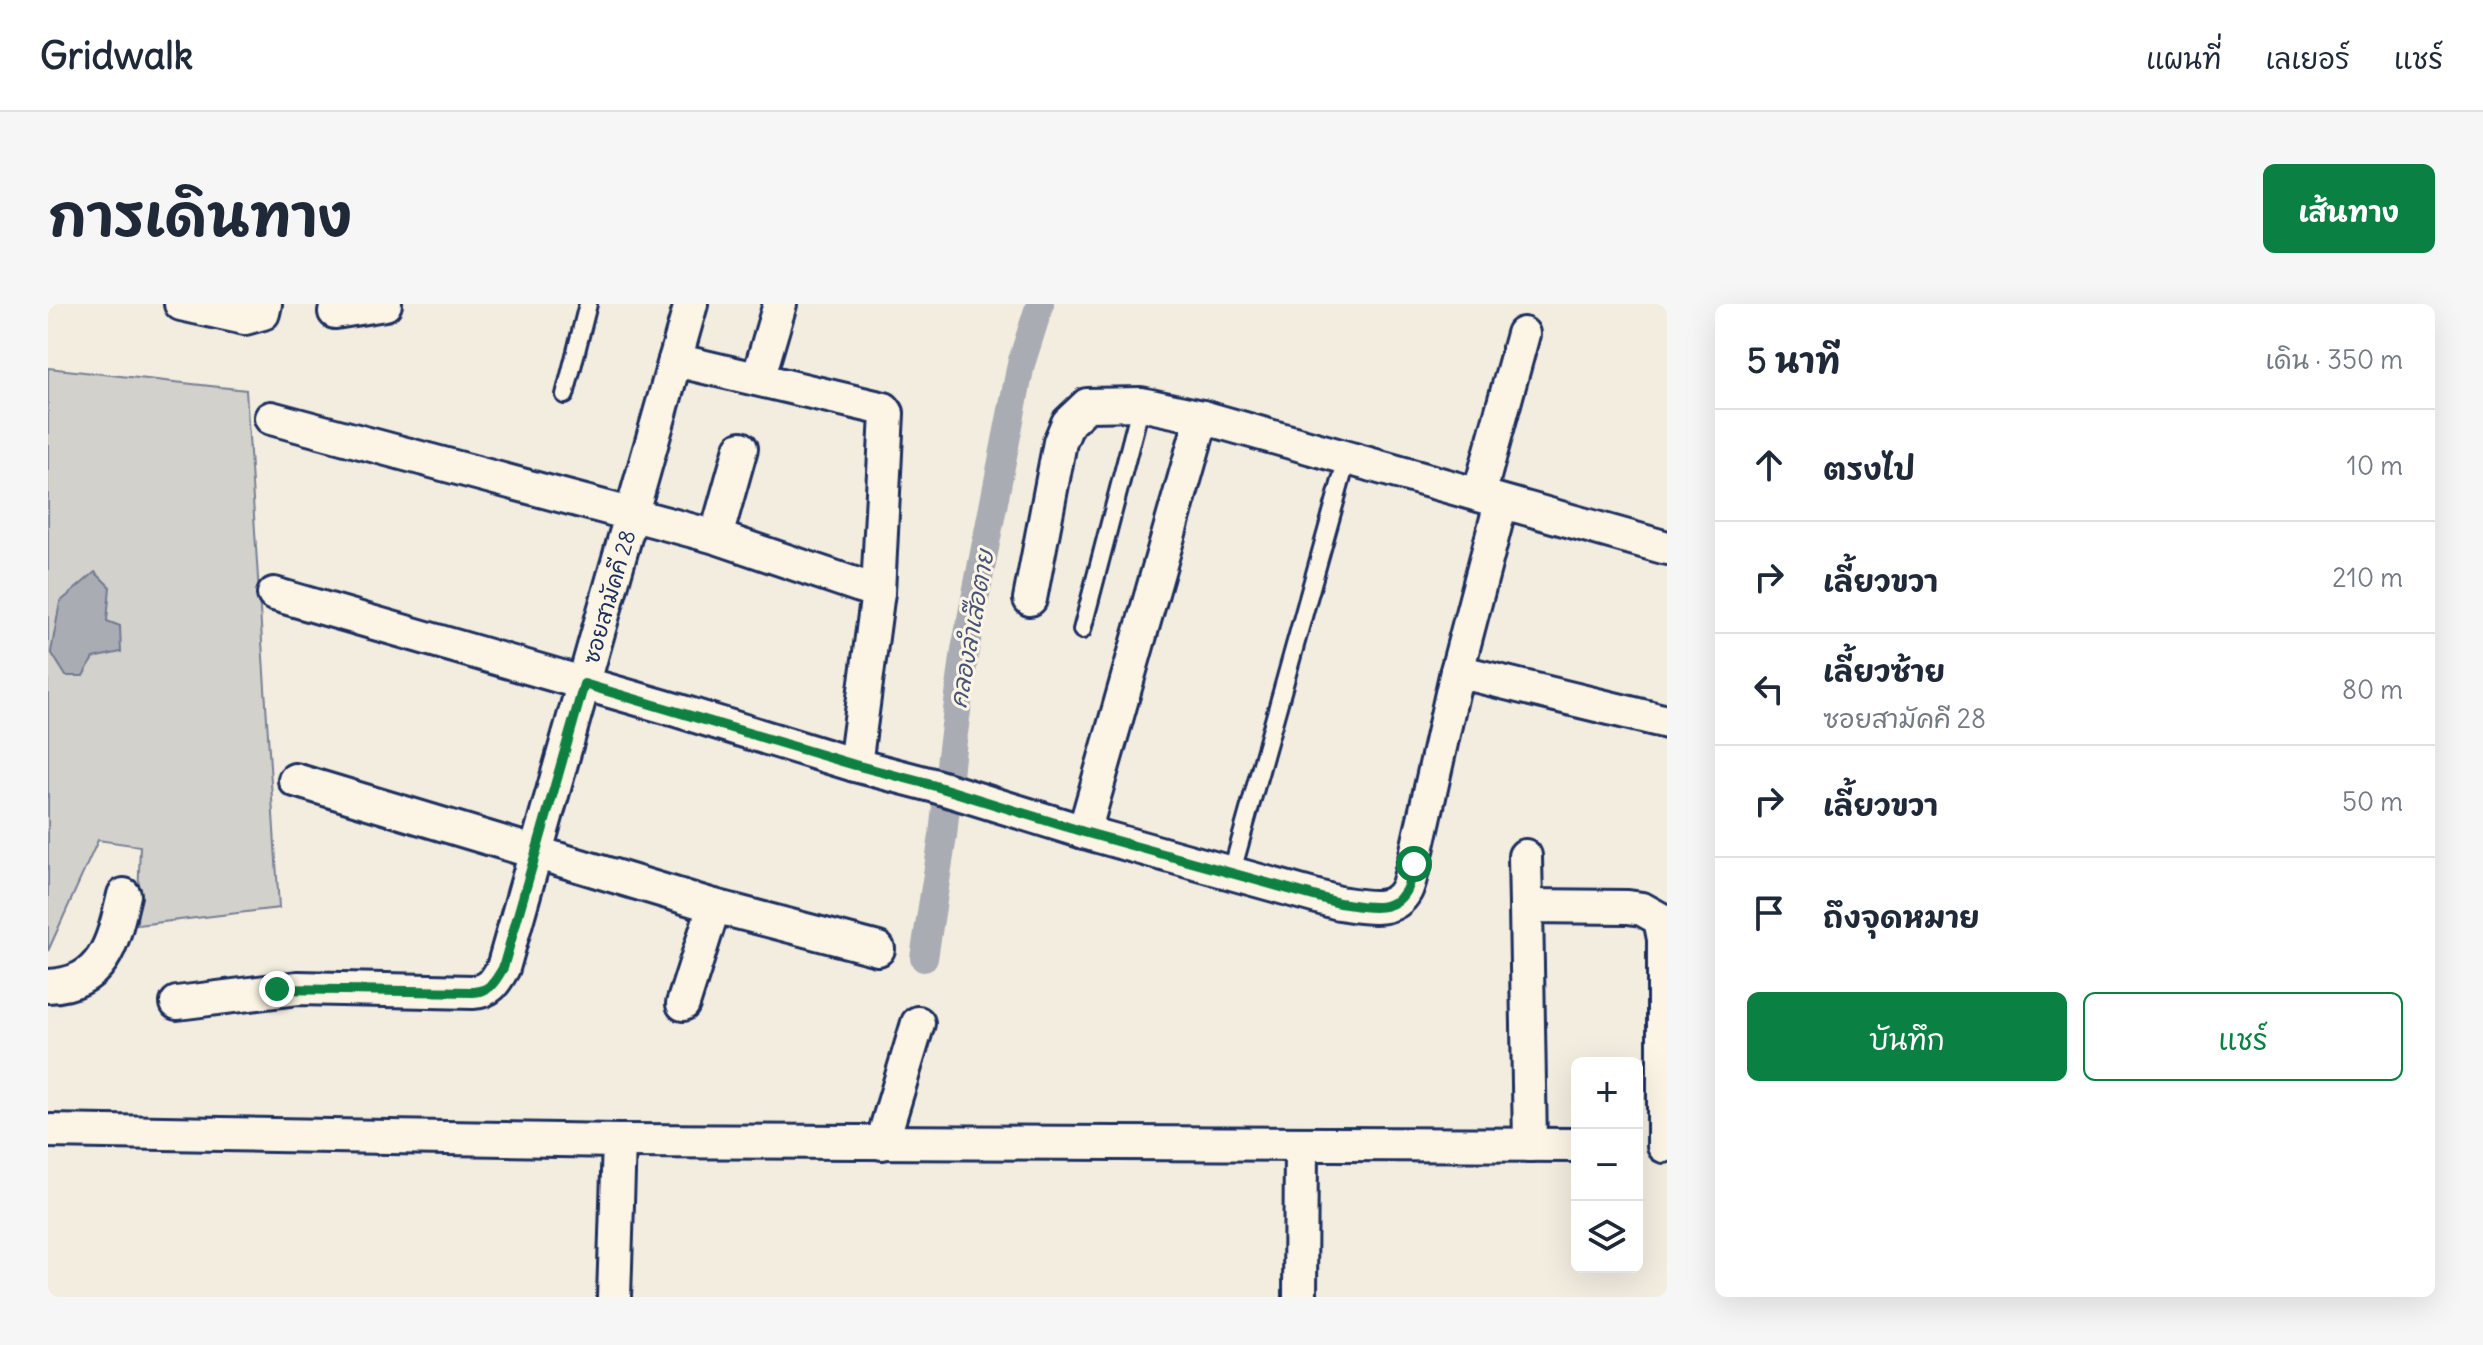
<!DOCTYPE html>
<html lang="th">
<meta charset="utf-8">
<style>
:root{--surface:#fff;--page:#f6f6f7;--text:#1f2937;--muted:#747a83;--line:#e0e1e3;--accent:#0b8043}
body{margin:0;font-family:Delius,"Playpen Sans Thai",sans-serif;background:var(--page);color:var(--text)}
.controls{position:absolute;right:24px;bottom:24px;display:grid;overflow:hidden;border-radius:12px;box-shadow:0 8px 32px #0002}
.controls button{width:72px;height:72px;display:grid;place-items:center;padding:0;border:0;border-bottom:2px solid var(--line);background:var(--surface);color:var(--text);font:40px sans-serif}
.stop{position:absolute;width:24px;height:24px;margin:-18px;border:6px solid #0b8043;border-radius:50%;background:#fff}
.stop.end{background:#0b8043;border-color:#fff;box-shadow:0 2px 8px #0008}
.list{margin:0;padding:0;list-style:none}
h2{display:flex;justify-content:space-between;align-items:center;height:104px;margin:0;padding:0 32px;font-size:34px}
h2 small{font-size:26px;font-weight:400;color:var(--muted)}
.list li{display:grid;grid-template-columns:52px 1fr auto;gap:24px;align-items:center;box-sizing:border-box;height:112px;padding:0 32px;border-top:2px solid var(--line)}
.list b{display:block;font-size:30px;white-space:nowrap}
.list p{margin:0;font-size:26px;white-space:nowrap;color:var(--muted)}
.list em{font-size:26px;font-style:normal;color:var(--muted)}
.actions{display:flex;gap:16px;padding:24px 32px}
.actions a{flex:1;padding:18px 0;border:2px solid var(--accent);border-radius:12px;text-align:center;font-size:28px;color:var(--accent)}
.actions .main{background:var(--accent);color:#fff}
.icon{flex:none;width:44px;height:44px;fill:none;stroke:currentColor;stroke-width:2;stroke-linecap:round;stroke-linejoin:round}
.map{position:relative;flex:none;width:1619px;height:993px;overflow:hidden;border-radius:12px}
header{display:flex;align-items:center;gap:48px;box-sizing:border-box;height:112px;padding:0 40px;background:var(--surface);border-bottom:2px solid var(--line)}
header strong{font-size:38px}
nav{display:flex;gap:44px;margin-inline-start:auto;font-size:28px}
.intro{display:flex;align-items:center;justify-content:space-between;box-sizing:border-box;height:192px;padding:0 48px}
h1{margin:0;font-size:56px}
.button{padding:20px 36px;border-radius:12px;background:var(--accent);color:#fff;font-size:28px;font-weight:700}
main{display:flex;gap:48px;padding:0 48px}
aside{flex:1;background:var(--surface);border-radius:12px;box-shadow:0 8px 32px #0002}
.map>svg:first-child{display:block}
.green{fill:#d3d1cc;stroke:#778095;stroke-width:2}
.water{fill:#a9acb3;stroke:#707a91;stroke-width:2}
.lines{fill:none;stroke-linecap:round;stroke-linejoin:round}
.canal{stroke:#a9acb3;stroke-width:28}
.service-casing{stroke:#1b2f5e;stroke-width:22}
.minor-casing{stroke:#1b2f5e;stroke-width:38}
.service{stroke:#fcf5e5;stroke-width:16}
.minor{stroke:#fcf5e5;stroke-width:32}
.route{stroke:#0b8043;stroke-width:10}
.labels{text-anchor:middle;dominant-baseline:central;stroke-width:6;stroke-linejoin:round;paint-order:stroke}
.street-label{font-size:22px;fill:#1b2f5e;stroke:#fcf5e5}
.water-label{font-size:24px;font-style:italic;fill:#465478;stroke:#fcf5e5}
</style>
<header>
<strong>Gridwalk</strong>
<nav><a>แผนที่</a><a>เลเยอร์</a><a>แชร์</a></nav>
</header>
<div class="intro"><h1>การเดินทาง</h1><a class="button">เส้นทาง</a></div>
<main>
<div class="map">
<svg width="1619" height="993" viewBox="0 0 1619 993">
<rect width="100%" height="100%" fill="#f3ede0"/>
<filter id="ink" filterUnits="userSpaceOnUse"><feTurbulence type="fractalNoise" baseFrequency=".0125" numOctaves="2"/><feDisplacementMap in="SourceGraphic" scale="16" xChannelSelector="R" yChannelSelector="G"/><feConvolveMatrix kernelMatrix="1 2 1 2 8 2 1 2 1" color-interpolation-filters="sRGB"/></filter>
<g filter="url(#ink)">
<path class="green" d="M0,64L198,86L231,604L89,621L92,542L50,536L0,647Z"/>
<path class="water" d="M47,268L62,283L59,317L72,322L73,348L45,354L35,372H18L3,348L12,298Z"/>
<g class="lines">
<path class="canal" d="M876,654L895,532L903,452L917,346L973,60L992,0"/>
<g class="service-casing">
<g id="service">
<path d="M517,91L540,0"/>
<path d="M1034,326L1093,100"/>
<path d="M1184,567L1299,155"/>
</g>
</g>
<g class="minor-casing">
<g id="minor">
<path d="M133,0L197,14L215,9L217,0"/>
<path d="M287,8L337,0"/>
<path d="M627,56L836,105L839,109L830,288L807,461"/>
<path d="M710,75L732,0"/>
<path d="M223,114L668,233L830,288"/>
<path d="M1431,191L1475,30"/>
<path d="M668,233L693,144"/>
<path d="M226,290L628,406L807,461L884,481L1036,528L1291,599C1314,602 1345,611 1358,586C1362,578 1363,568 1366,560L1409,367L1453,199"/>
<path d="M982,295L1012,138L1020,119L1039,101L1093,100L1154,113L1619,244"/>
<path d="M1409,367L1619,418"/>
<path d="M247,476L666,602L830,645"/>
<path d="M1036,528L1154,113"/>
<path d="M1477,552L1478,602"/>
<path d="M0,682C57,680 65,637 76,591"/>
<path d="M129,699L250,684L425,688C442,687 447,678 455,664L643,0"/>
<path d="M635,700L666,602"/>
<path d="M0,827L571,837L1529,841"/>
<path d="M834,839L870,719"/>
<path d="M1482,841L1478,602L1580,603L1594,605L1612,615L1616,635V842"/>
<path d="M566,993L571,837"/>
<path d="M1252,993L1253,842"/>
</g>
</g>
<use href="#service" class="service"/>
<use href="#minor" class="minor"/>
</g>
</g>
<g class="lines" filter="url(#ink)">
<path class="route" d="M229,685L425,688C442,687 447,678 455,664L536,380L807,461L884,481L1036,528L1291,599C1314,602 1345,611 1358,586C1362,578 1363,568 1366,560"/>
</g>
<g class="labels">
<g class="street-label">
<text transform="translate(561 293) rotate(-74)">ซอยสามัคคี 28</text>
</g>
<g class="water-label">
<text transform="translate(923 325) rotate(-80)">คลองลำเสือตาย</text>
</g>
</g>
</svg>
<div class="controls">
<button>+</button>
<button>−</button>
<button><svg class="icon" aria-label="layers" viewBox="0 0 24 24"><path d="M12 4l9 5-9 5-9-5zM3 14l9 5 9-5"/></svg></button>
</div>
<div class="stop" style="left:1366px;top:560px"></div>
<div class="stop end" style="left:229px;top:685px"></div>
</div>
<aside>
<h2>5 นาที<small>เดิน · 350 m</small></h2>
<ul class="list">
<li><svg class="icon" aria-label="ahead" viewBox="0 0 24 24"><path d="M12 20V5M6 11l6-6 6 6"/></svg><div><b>ตรงไป</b></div><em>10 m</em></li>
<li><svg class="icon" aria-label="right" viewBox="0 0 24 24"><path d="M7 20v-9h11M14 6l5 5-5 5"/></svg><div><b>เลี้ยวขวา</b></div><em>210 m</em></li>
<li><svg class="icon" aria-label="left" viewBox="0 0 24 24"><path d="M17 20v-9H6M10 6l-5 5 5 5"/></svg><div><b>เลี้ยวซ้าย</b><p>ซอยสามัคคี 28</p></div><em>80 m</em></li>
<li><svg class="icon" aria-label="right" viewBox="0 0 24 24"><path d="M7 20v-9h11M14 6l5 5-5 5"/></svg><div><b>เลี้ยวขวา</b></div><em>50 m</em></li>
<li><svg class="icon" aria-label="arrive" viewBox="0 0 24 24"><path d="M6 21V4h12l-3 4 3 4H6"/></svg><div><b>ถึงจุดหมาย</b></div></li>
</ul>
<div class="actions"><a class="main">บันทึก</a><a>แชร์</a></div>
</aside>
</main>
